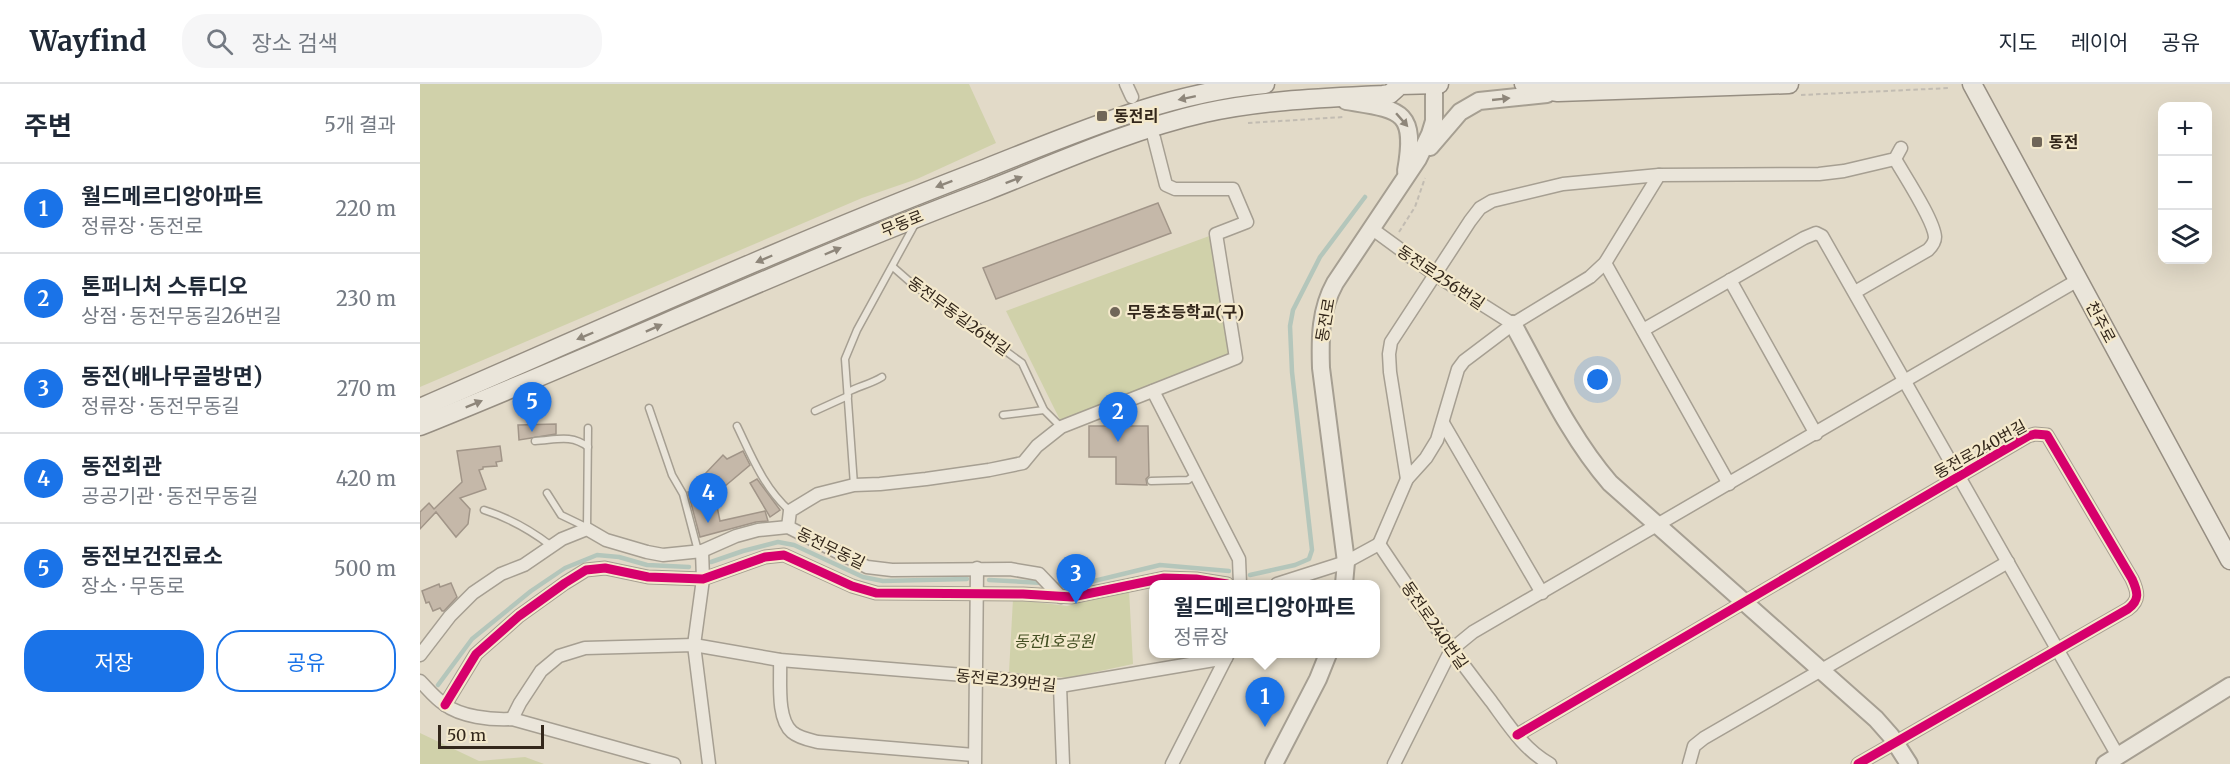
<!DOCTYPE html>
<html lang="ko">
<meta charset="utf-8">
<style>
:root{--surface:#fff;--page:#f6f6f7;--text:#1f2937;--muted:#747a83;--line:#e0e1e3;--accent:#1a73e8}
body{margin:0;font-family:Merriweather,"Noto Sans KR",serif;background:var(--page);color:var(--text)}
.controls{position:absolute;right:18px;top:18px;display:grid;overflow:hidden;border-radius:12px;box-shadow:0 6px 24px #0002}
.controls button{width:54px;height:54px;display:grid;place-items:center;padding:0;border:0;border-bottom:2px solid var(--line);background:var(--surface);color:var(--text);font:30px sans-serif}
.scale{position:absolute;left:18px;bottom:15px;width:106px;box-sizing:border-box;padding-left:6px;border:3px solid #33271b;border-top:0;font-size:16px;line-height:21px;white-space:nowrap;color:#33271b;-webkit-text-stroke:4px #f4e9cc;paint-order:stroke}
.you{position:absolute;left:1178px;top:296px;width:21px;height:21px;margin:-15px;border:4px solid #fff;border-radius:50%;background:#1a73e8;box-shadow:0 0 0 9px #1a73e833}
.badge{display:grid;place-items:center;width:39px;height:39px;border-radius:50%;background:var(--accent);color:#fff;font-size:20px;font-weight:700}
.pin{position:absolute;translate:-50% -50px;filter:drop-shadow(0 2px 3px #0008)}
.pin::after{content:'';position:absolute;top:32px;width:21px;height:18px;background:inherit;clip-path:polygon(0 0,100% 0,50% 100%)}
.popup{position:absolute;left:729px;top:496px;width:231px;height:78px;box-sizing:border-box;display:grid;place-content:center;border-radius:12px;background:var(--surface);filter:drop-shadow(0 2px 4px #0005);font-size:20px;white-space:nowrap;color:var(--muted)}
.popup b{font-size:22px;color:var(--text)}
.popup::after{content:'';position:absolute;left:50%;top:100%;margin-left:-12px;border:12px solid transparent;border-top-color:var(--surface)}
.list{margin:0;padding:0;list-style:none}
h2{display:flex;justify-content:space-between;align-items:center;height:78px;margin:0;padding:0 24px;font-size:26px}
h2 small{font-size:20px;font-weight:400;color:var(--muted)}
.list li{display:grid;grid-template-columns:39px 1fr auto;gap:18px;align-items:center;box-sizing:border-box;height:90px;padding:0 24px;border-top:2px solid var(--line)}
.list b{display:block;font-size:22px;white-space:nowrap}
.list p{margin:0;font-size:20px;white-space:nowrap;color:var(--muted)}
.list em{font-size:20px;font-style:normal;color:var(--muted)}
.actions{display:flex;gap:12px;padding:18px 24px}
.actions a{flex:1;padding:14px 0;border:2px solid var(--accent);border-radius:24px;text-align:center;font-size:21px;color:var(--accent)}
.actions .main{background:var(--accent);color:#fff}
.icon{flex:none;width:33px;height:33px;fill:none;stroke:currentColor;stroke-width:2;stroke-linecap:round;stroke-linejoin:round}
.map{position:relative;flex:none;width:1810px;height:680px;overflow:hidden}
header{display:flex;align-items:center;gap:36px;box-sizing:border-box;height:84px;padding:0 30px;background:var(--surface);border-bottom:2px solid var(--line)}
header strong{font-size:28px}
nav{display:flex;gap:33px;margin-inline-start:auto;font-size:21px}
.search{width:420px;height:54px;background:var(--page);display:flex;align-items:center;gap:15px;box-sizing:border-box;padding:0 21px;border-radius:24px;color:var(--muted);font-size:22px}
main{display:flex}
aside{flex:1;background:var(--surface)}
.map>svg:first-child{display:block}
.green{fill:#d0d1aa}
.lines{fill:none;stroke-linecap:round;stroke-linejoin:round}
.stream{stroke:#b4c6bb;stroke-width:4.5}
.building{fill:#c5b8a9;stroke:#a19588;stroke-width:1.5}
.service-casing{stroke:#a69f92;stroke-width:9}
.minor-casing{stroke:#a69f92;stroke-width:15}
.tertiary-casing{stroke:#a69f92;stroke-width:20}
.secondary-casing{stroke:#968e82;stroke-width:21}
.path{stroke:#c2bcb2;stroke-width:2;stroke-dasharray:4.5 3;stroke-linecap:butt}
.service{stroke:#eae5da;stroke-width:6}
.minor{stroke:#eae5da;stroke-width:12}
.tertiary{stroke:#eae5da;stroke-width:16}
.secondary{stroke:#eae5da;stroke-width:18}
.cycleway-casing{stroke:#f4e9cc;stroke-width:13}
.cycleway{stroke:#d6006c;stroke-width:9}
.oneway{fill:#8e867a}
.poi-dot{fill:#706658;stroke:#f4e9cc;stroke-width:2}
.labels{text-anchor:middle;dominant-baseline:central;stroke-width:4.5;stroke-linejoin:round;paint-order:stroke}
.poi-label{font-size:16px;font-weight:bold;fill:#33271b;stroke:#f4e9cc;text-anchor:start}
.street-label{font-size:16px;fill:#33271b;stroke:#f4e9cc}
.park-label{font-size:16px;font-style:italic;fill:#434f22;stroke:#f4e9cc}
</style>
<header>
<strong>Wayfind</strong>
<div class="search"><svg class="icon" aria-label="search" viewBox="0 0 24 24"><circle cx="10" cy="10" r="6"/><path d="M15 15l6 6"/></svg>장소 검색</div>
<nav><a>지도</a><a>레이어</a><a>공유</a></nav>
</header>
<main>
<aside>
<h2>주변<small>5개 결과</small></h2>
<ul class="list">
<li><span class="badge">1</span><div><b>월드메르디앙아파트</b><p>정류장 · 동전로</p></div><em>220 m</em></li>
<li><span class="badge">2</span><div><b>톤퍼니처 스튜디오</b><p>상점 · 동전무동길26번길</p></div><em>230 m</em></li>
<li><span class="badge">3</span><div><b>동전(배나무골방면)</b><p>정류장 · 동전무동길</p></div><em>270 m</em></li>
<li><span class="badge">4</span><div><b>동전회관</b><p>공공기관 · 동전무동길</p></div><em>420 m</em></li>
<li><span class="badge">5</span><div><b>동전보건진료소</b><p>장소 · 무동로</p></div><em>500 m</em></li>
</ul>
<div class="actions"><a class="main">저장</a><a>공유</a></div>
</aside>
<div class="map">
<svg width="1810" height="680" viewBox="0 0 1810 680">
<rect width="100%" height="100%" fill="#e2dac8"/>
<g class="green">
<path d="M0,0H549L576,59L497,95L442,114L0,303Z"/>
<path d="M792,151L813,273L642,340L586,227Z"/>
<path d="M709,506L713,580L647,594L589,588L593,515L647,522Z"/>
<path d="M0,649L59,677L105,673L124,680H0Z"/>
</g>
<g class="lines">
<g class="stream">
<path d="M291,478L323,467L358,458L374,461L443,493L463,497L547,495"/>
<path d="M830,491L875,481L889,475L892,466L872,288L870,242L873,226L900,173L945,113"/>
<path d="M569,496L623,499"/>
<path d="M634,501L674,497L740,481L809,487"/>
<path d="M18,601L52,555L111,507L145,484L177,471L199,473L227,481L269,483"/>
</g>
</g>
<g class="building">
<path d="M738,119L751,149L576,215L563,184Z"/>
<path d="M136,340V350L99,356L98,341Z"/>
<path d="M669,342H728L729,392L726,395L727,401L696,400V373H669Z"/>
<path d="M80,362L82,377L76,378L77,382L63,383V385L59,386L66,405L40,414L50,425L48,440L36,453L16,428L0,445V428L9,419L14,425L42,398L37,367Z"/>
<path d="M323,367L330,381L298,408L284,391L303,371L307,375Z"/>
<path d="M337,395L360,426L350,433L330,399Z"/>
<path d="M293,403L300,437L345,427L348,437L336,438L280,453L268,408Z"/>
<path d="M31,499L37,513L24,527H22L20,524L13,527L9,518L6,519L2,507L19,500L20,503Z"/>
</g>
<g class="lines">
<g class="service-casing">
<g id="service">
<path d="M473,183L497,204L555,240L572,257L602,279L624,326L641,343"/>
<path d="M428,308C439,302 451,300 462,293"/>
<path d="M229,324L252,391L263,410L278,467"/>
<path d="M395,327L428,312"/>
<path d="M583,331L624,326"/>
<path d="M317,342C332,373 344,404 370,427"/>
<path d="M115,357C136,356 151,350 168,363"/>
<path d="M731,397L768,396L775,391"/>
<path d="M434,401L425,275L437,246L495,140"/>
<path d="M127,409L141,431L166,443"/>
<path d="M64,426C89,434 109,445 130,461L128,463"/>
<path d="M167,445L168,344"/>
</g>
</g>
<g class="minor-casing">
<g id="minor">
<path d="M706,0L712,13"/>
<path d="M951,144L1014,190L1093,240"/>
<path d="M1185,179L1309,400"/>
<path d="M1310,196L1396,350"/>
<path d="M1435,208L1508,166C1512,162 1515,158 1515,153C1514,136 1484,91 1475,75"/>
<path d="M1223,246L1384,154L1396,149L1402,152L1698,672"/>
<path d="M733,307L819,475L820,500"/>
<path d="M1023,339L1122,509"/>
<path d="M987,395L970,288L969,270L971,258L1050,137L1060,124L1072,117L1143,100L1239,91L1399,90L1424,87L1475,75L1481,64"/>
<path d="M368,443L370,427L398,410L434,401L460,400L506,395L569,386L603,379L617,362L641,343L816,274L796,150L827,138L813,105H755L746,101L734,54"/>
<path d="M959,460L987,395L1006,374L1017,356L1038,285L1044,277L1093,240L1170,193L1185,179L1239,91"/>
<path d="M959,460C995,514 1031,566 1071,617C1088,640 1104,666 1130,680"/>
<path d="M282,467L283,495L274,561L289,680"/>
<path d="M857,500L926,478L959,460"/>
<path d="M0,571L30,532L53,509L81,490L104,481L142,455L167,445L186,456L227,468L243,471L282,467L316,452L338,446L368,443L447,483L472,486L590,485L619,490L641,513"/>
<path d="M360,576C361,596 356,634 372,648C379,654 390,656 398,658L554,671"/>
<path d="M0,597C8,605 15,614 24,620C41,633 71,636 92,635L254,680"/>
<path d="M640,602L643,680"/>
<path d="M25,621L56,570L99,532L145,499L166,486L185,484L228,493L283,495L345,473L364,471L432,502L456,509L603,510L652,513L744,494L776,495L807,500"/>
<path d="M92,635L100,619L121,587L139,572L165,564L274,561L360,576L556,592L640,602L806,574"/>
<path d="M1097,651L1608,352L1615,350L1627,351L1712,495C1718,508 1720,516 1708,525L1438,680"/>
<path d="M555,680L557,484"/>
<path d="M752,680L808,570"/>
<path d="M974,680L1031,566L1053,548L1658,196"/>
<path d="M1269,680L1274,662L1284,654L1588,478"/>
</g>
</g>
<g class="tertiary-casing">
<g id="tertiary">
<path d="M926,17C980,26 997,25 986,87"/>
<path d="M1010,63L1040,28L1059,17L1127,10"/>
<path d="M1093,240C1123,294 1150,353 1190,399L1456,635L1471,652L1489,680"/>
<path d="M924,500L926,478L901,284C900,254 900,226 915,199L998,75L1010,50L1014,37V0"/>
<path d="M854,680L898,595L908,570"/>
<path d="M1685,680L1810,602"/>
</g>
</g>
<g class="secondary-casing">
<g id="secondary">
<path d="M1104,0L1111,4L1138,8L1369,0"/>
<path d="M1552,0L1810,476"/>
<path d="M0,324C184,244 367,161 554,89C649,52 743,9 845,0"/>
<path d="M0,342C190,266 375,179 566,107C637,79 709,46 784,29C842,16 904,14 963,11L970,10L980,1L1019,0"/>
</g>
</g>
<g class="path">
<path d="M1381,11L1530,4"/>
<path d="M828,39L924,33"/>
<path d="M979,148L995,123L1005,94"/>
</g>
<use href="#service" class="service"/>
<use href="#minor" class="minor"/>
<use href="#tertiary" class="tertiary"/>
<use href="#secondary" class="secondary"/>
<g class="cycleway-casing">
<g id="cycleway">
<path d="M25,621L56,570L99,532L145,499L166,486L185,484L228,493L283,495L345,473L364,471L432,502L456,509L603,510L652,513L744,494L776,495L807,500"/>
<path d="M1097,651L1608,352L1615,350L1627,351L1712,495C1718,508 1720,516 1708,525L1438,680"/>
</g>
</g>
<use href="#cycleway" class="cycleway"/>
</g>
<defs><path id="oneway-solid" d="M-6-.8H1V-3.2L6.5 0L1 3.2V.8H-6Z" transform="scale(1.5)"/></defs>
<g class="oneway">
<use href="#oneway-solid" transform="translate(767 14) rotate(168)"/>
<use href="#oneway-solid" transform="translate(1081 15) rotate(-6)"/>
<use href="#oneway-solid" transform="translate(982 36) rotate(49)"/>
<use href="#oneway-solid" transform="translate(594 96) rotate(-21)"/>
<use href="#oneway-solid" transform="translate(524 100) rotate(159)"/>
<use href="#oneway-solid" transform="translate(413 167) rotate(-23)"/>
<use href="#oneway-solid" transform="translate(344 175) rotate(157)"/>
<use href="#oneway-solid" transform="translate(234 244) rotate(-24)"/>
<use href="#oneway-solid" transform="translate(165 252) rotate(157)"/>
<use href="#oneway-solid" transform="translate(54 320) rotate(-22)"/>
</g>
<g class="poi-dot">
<rect x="676" y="26" width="12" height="12" rx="3"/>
<rect x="1611" y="52" width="12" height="12" rx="3"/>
<circle cx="695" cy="228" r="6"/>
</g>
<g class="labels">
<g class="poi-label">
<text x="694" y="32">동전리</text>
<text x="1629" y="58">동전</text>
<text x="707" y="228">무동초등학교(구)</text>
</g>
<g class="street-label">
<text transform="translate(482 139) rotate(-22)">무동로</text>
<text transform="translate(1021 193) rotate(34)">동전로256번길</text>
<text transform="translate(539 232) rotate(36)">동전무동길26번길</text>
<text transform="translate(905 236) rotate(-80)">동전로</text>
<text transform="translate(1681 238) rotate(62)">천주로</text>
<text transform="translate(1560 365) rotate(-29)">동전로240번길</text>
<text transform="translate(411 464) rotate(26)">동전무동길</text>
<text transform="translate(1015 541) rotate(55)">동전로240번길</text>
<text transform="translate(586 596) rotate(6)">동전로239번길</text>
</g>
<g class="park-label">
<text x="634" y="557">동전1호공원</text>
</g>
</g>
</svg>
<div class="controls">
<button>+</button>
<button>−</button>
<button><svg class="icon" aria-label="layers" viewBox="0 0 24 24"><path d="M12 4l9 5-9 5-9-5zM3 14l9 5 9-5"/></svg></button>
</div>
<div class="scale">50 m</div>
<div class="you"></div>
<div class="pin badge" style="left:845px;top:643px">1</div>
<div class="popup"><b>월드메르디앙아파트</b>정류장</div>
<div class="pin badge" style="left:698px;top:358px">2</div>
<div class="pin badge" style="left:656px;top:520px">3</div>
<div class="pin badge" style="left:288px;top:439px">4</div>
<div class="pin badge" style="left:112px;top:348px">5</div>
</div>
</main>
